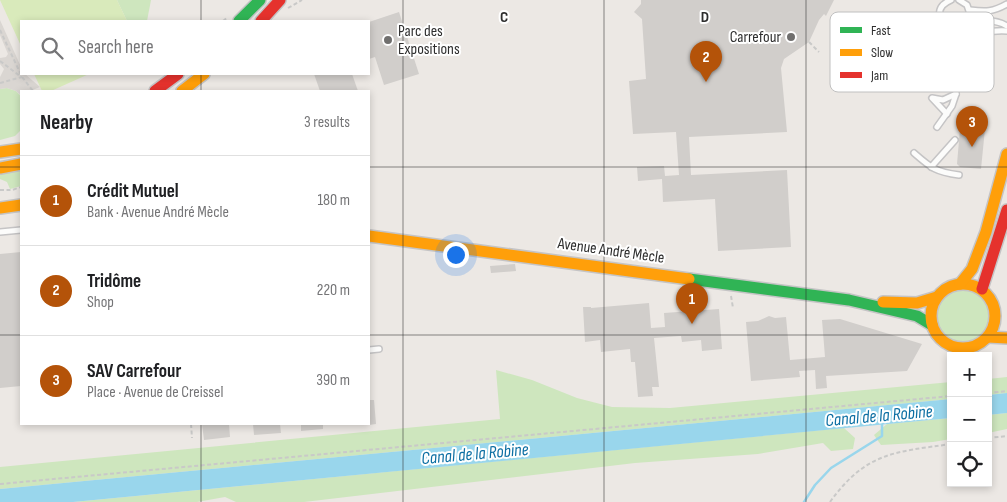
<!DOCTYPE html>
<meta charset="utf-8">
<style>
:root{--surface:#fff;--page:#f2f2f2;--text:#202124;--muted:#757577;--line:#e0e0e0;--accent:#b45309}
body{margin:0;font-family:"Sofia Sans Condensed",sans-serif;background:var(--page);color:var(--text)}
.controls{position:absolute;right:15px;bottom:15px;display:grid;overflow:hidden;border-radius:0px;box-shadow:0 2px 8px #0003}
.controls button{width:45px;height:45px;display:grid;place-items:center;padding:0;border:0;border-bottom:1px solid var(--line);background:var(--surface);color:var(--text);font:25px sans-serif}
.you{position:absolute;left:455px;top:254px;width:18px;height:18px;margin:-12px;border:4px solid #fff;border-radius:50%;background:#1a73e8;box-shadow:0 0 0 8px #1a73e833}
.badge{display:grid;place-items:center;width:32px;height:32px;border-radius:50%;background:var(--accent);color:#fff;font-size:16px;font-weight:700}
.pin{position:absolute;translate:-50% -41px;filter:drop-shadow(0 1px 2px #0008)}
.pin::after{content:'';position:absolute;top:26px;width:18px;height:15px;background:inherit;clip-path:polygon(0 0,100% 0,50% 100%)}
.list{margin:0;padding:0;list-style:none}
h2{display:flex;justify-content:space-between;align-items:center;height:65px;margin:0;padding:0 20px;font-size:21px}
h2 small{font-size:16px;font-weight:400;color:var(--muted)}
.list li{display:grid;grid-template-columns:32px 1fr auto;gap:15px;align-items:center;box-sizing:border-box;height:90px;padding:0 20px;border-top:1px solid var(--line)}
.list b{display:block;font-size:19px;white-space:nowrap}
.list p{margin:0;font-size:16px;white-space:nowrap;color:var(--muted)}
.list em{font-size:16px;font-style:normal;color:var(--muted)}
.icon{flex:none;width:28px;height:28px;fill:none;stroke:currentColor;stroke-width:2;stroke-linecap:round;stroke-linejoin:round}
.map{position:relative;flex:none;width:1007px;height:502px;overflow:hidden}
.search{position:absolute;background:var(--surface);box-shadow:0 2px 8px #0003;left:20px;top:20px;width:350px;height:55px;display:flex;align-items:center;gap:12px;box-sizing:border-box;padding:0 18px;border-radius:0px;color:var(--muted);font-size:19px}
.panel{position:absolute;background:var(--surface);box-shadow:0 2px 8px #0003;left:20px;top:90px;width:350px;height:335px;border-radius:0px}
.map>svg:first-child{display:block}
.green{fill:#cee6be}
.pitch{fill:#d9eabb}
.plaza{fill:#dad6d2}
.water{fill:#99d6ec}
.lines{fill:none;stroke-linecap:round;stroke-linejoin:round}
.stream{stroke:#99d6ec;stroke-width:2.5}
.building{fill:#d1cecb}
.lane-casing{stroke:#c5c4c5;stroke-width:8}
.fast-casing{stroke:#c5c4c5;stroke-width:14}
.slow-casing{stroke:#c5c4c5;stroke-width:14}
.jam-casing{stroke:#c5c4c5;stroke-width:14}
.path{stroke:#c9c9c8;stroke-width:2;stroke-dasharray:4 2.5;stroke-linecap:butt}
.lane{stroke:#fcfcfb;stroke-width:5}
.fast{stroke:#30b455;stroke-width:11}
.slow{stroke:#ff9f0a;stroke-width:11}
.jam{stroke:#e5322d;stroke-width:11}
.grid{fill:none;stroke:#2e2e2e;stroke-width:1;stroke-opacity:0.55}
.poi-dot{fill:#706f6e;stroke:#fff;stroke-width:2}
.labels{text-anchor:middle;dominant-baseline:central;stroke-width:4;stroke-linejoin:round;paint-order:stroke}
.poi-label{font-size:16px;fill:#2e2e2e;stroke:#fff;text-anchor:start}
.street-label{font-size:16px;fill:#2e2e2e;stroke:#fff}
.water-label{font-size:18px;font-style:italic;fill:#0d6fa3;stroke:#fff}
.key{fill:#fff;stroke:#c0c0c0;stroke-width:1}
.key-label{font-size:14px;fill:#2e2e2e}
.grid-label{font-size:16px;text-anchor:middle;font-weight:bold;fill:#2e2e2e;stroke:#fff;stroke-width:4;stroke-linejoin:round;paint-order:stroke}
</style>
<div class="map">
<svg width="1007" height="502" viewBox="0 0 1007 502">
<rect width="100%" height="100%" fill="#ece8e4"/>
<g class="green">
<path d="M117,0H151L147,21H127Z"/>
<path d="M7,88L16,91L21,96V130L15,136L0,140V89Z"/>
<path d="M21,170V186L10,189L7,182L0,179V174Z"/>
<circle cx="963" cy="316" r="27"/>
<path d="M496,370L532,380L577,398L612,407L670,408L951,382V399L0,489V467L500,419Z"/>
<path d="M1007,377V393L988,395V379Z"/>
<path d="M1007,413V429L988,433V415Z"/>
<path d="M951,418V439L933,442L881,445L874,435L887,424Z"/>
<path d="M844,428L855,438L853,449L831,451L823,443L758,454L635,463L304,502H236L225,497L197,502H73Z"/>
</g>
<g class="pitch">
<path d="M0,0H117L127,21H21V46Z"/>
<path d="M34,74H89L51,91H42Z"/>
</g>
<path class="plaza" d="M0,20L21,67V74H25L40,87L30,91H21V95L16,91L7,88L0,89V77L4,69L0,64V58L6,57L8,54L0,35Z"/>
<g class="water">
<path d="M1007,393V413L988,415V395Z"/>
<path d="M951,399V418L73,502H0V489Z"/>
</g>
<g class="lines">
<path class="stream" d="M804,502L815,485L831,468L882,436V424"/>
</g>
<g class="building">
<path d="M641,0H834L826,16L824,14L819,20L809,42L784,59L781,68L787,132L689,137L691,175L787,170L791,247L718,251L715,199L663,202L662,179L638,181L637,167L664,166L665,176L679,175L676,132L633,134L629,81L646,79L642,19L634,12L641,4Z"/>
<path d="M399,12L419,74L384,85L375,57L369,59V22Z"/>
<path d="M314,74H352L358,91H320Z"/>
<path d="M961,117L986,119L981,169L960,167L957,164Z"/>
<path d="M21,252V386L0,388V254Z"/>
<path d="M515,264L516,271L491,273L490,266Z"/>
<path d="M649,303L651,328L665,327L664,313L719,309L722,349L702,351L701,340L682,342L681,336L654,338L659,387H652L653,396L638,397L635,362H631L630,349L601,352L600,340L585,342L583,307H591V308Z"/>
<path d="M769,316L775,318L786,317L790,360L825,357L822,320L840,319L922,344L907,371L826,376L827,388L816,389L815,370L799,371L800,377L751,381L746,322L758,321Z"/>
<path d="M369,400H374L376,424L369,425Z"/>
<path d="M202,424H229L230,437L204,440Z"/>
<path d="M253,424H280L281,433L254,435Z"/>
<path d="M301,424H323V429L301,431Z"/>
</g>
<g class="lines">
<g class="lane-casing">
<g id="lane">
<path d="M951,0C919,13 963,51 970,14L967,5L959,0"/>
<path d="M970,10C986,12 993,12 1007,4"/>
<path d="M966,26C981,21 993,18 1007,26"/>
<path d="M949,29L954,41L957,30"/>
<path d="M956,71C967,43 975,29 1007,31"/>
<path d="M947,114L932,98L943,100L956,94"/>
<path d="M937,127L952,106L956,94L954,41"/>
<path d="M914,153C931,168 936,172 959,175"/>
<path d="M931,167L955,140"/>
<path d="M0,232L21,230"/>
<path d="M369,350L379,349"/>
</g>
</g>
<g class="fast-casing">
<g id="fast">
<path d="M239,21L260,0"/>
<path d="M689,279L849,300L917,316L932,325"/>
</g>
</g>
<g class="slow-casing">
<g id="slow">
<path d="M182,91L204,74"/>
<path d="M0,152L21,149"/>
<path d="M0,168L21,164"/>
<path d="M0,208L21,205"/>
<path d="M369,236L689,279"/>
<circle cx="963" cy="316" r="32"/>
<path d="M960,284L972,269L986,232L1007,154"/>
<path d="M883,302L917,303L937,297"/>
<path d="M988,337L1007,338"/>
</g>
</g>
<g class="jam-casing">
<g id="jam">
<path d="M261,21L280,0"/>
<path d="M155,91L178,74"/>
<path d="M982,289L1007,210"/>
</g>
</g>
<g class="path">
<path d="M288,8L302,0"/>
<path d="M223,21L228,17"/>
<path d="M0,30L22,77L33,91"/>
<path d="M809,42L819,52"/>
<path d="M0,61L20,76"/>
<path d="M0,83L22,77"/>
<path d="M0,190H12L21,187"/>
<path d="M731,296L733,308"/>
<path d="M988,393L1007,391"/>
<path d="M191,424L192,438"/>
<path d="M988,438L1007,436"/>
<path d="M0,484L951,396"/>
<path d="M830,502C866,452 895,452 951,444"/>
</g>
<use href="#lane" class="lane"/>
<use href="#fast" class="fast"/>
<use href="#slow" class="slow"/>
<use href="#jam" class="jam"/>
</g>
<path class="grid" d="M201,0V21M403,0V502M604,0V502M806,0V502M201,74V91M0,167H21M369,167H1007M0,335H21M369,335H1007M201,424V502"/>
<g class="poi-dot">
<circle cx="791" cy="37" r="5"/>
<circle cx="388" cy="40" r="5"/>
</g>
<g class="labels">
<g class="poi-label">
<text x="398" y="31">Parc des<tspan x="398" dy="18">Expositions</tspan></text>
<text x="781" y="37" text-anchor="end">Carrefour</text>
</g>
<g class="street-label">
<text transform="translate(611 251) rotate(8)">Avenue André Mècle</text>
</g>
<g class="water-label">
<text transform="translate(879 416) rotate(-5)">Canal de la Robine</text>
<text transform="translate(475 454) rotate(-5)">Canal de la Robine</text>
</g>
</g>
<rect x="830" y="12" width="164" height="80" rx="8" class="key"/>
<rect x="840" y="27" width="22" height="6" fill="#30b455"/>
<rect x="840" y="49" width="22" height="7" fill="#ff9f0a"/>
<rect x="840" y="72" width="22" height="6" fill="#e5322d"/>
<g class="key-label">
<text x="871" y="35">Fast</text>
<text x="871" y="57">Slow</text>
<text x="871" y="80">Jam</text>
</g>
<g class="grid-label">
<text x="504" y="22">C</text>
<text x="705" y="22">D</text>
</g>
</svg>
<div class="controls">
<button>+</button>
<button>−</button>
<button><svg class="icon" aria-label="locate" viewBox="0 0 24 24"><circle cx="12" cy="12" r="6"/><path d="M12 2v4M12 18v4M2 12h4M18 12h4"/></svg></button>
</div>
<div class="you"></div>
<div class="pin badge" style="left:692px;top:324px">1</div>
<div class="pin badge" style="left:706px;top:82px">2</div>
<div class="pin badge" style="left:972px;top:147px">3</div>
<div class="search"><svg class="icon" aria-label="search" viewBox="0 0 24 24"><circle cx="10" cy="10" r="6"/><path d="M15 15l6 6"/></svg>Search here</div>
<section class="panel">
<h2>Nearby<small>3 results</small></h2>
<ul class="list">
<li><span class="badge">1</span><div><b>Crédit Mutuel</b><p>Bank · Avenue André Mècle</p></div><em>180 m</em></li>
<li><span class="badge">2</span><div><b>Tridôme</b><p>Shop</p></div><em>220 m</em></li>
<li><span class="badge">3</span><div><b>SAV Carrefour</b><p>Place · Avenue de Creissel</p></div><em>390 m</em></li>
</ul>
</section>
</div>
